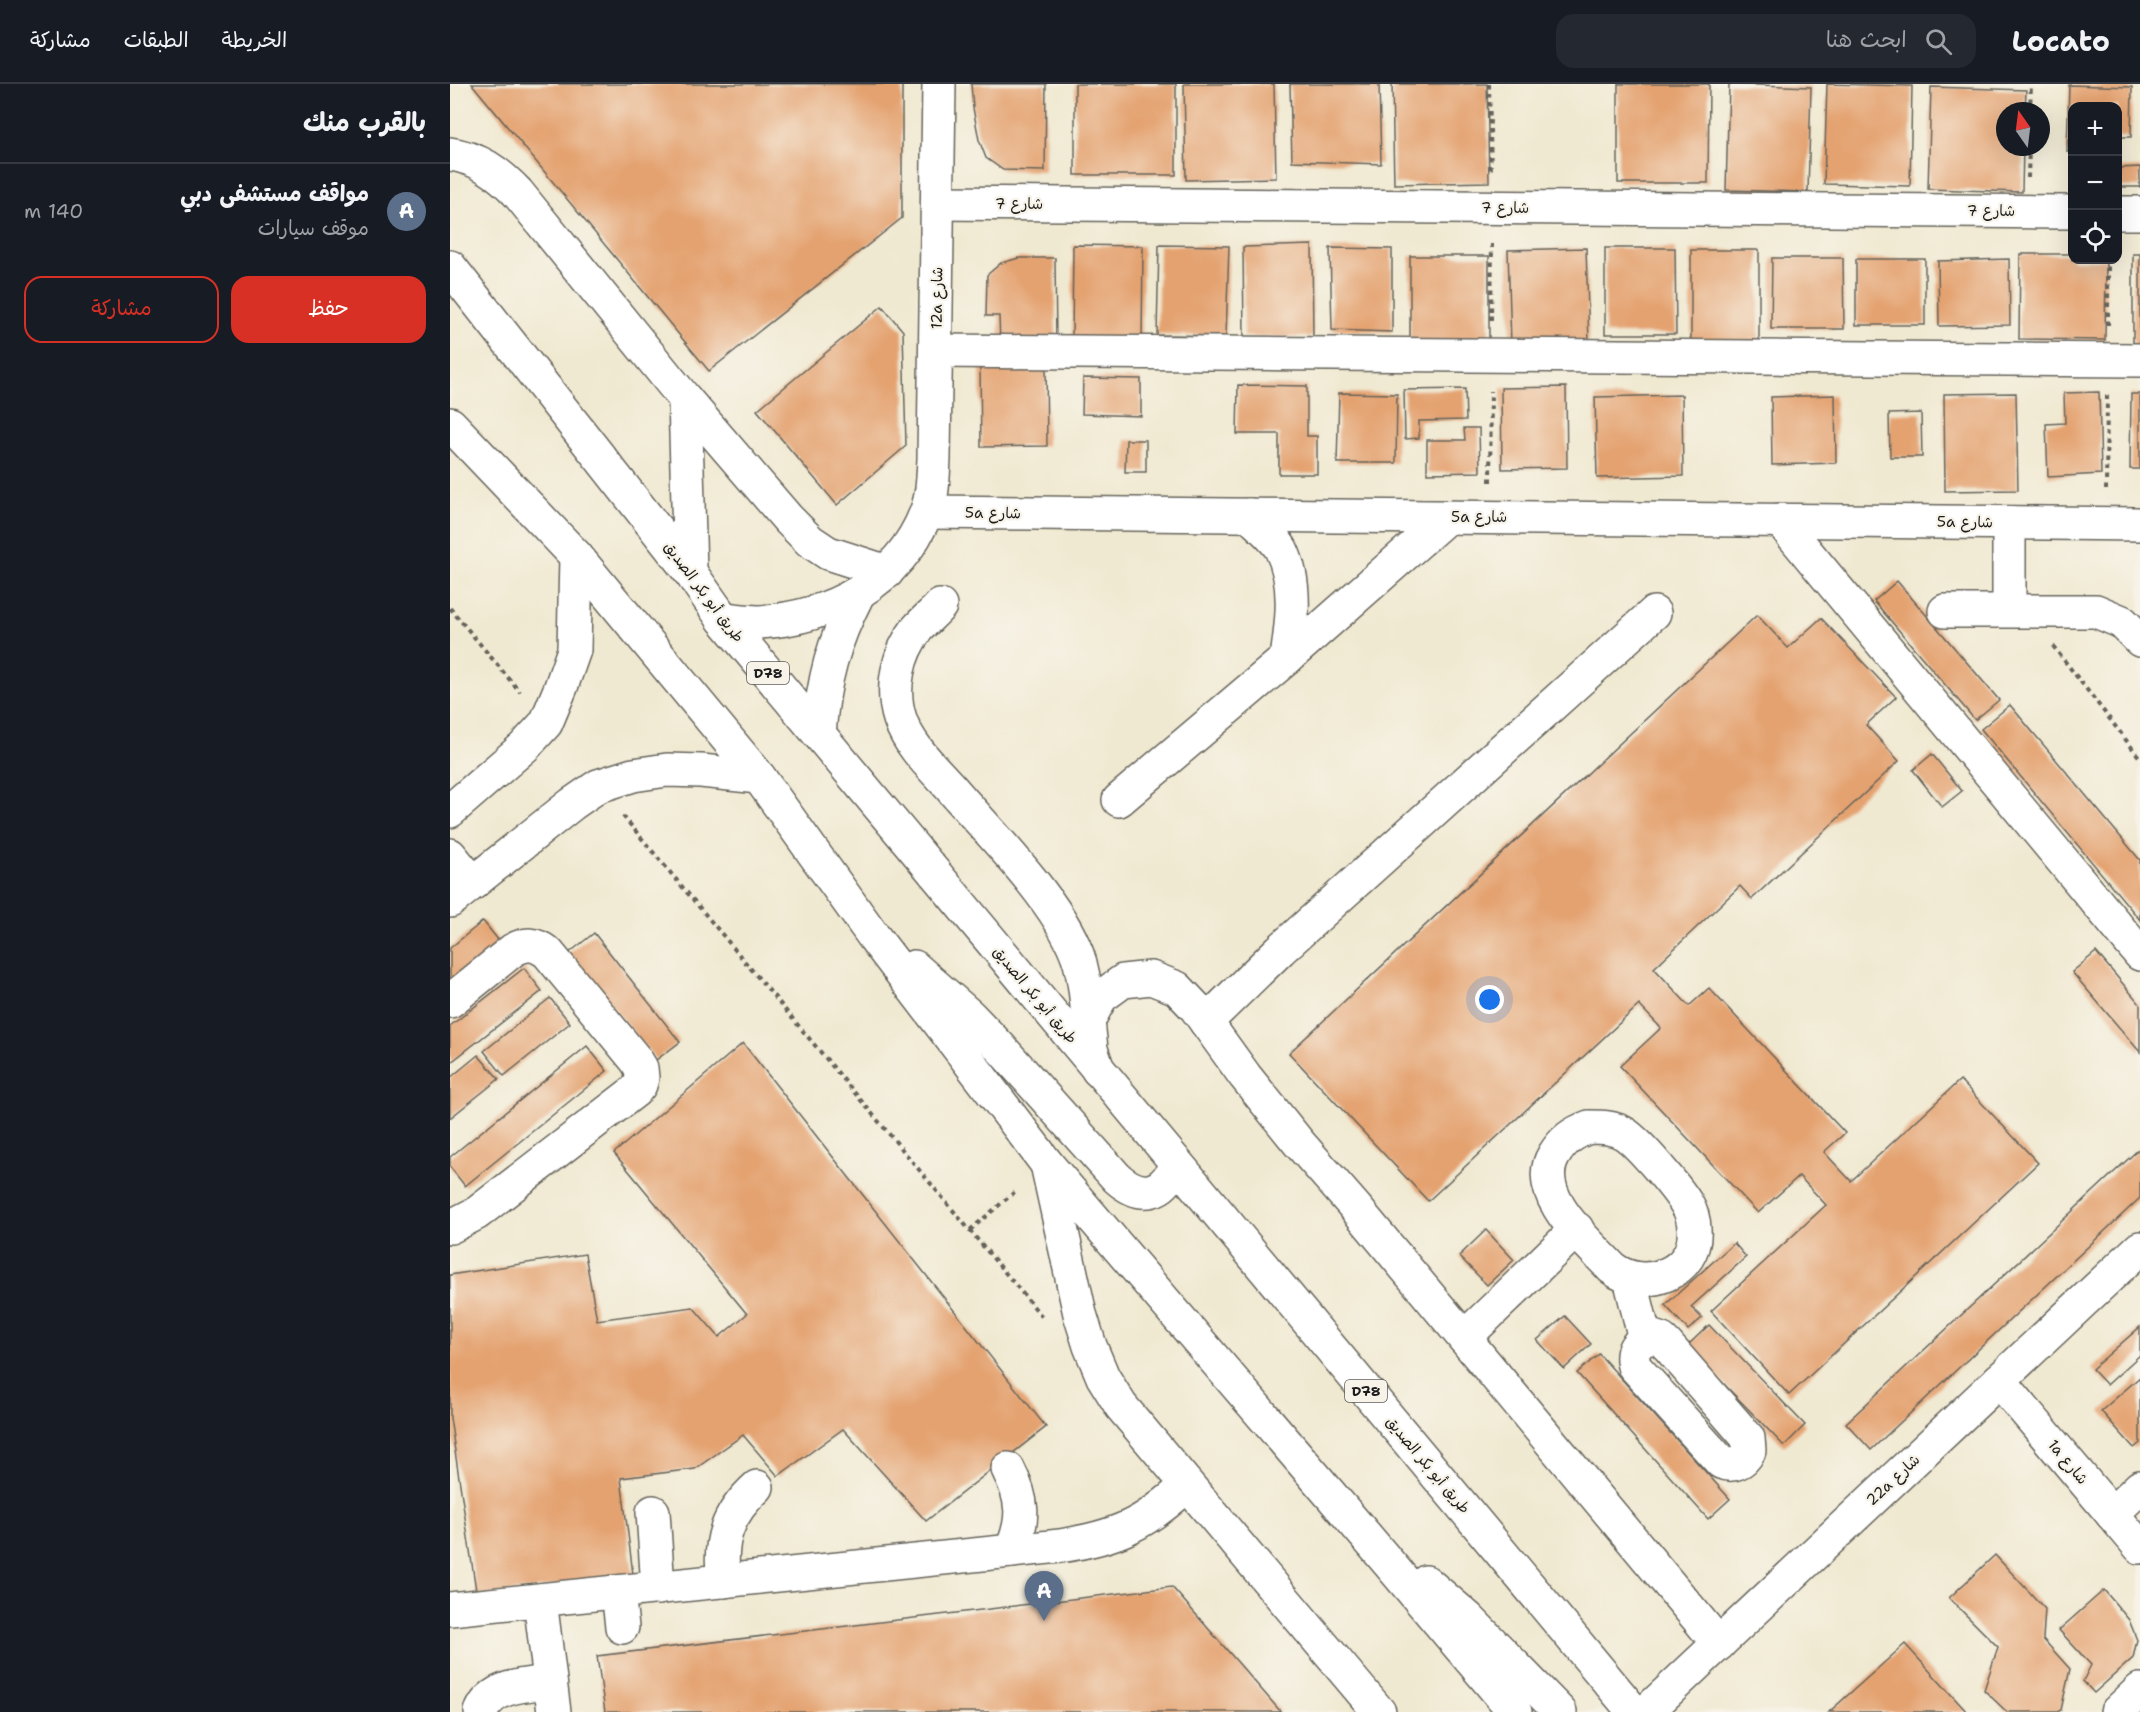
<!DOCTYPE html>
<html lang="ar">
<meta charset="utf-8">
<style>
:root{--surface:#171b24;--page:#242831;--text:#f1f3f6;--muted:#9ea1a6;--line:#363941;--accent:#d93025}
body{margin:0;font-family:"Shantell Sans","Playpen Sans Arabic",sans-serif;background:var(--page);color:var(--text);direction:rtl}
.controls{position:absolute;right:18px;top:18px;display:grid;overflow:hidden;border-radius:12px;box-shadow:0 6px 24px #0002}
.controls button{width:54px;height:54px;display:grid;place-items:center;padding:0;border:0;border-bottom:2px solid var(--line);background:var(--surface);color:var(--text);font:30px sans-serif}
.compass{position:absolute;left:1546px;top:18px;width:54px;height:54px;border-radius:50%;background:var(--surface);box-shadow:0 6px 24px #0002;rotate:346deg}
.you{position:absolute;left:1040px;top:916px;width:21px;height:21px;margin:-15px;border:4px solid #fff;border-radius:50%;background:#1a73e8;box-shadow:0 0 0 9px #1a73e833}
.badge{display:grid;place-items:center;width:39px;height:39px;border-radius:50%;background:var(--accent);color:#fff;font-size:20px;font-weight:700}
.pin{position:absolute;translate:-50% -50px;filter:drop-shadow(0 2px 3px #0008)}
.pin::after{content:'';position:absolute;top:32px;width:21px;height:18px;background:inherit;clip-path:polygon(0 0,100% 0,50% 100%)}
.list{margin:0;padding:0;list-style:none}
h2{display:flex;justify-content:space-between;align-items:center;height:78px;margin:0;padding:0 24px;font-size:26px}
h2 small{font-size:20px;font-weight:400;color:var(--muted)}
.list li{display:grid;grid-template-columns:39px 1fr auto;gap:18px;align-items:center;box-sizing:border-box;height:96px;padding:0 24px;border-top:2px solid var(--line)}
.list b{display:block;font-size:22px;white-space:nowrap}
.list p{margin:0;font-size:20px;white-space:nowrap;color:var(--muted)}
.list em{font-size:20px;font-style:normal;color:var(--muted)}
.actions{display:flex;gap:12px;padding:18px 24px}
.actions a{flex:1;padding:14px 0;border:2px solid var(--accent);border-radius:18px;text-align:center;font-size:21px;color:var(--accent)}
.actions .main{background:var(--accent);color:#fff}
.icon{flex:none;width:33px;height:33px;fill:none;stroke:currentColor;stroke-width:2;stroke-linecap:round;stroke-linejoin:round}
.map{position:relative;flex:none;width:1690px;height:1628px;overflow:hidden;direction:ltr}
header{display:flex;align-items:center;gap:36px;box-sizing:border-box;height:84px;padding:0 30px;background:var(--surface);border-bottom:2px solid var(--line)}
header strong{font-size:28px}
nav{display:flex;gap:33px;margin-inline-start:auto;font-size:21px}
.search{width:420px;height:54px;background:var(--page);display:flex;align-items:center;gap:15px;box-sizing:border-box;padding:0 21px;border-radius:18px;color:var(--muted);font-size:22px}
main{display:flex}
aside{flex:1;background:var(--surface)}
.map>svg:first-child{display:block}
.building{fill:#e4a26f}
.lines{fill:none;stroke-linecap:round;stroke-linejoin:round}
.minor-casing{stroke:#66645b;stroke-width:36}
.major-casing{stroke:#66645b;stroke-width:36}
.path{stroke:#66645b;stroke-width:4;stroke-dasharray:4.5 4.5;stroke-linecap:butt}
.minor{stroke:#fff;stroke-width:33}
.major{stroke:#fff;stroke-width:33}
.labels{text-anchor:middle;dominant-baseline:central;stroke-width:4.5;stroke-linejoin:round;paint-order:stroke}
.shield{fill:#f7f3e8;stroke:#5e5c59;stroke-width:1.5}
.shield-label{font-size:14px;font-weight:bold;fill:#1c1c1c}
.street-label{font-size:15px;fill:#1c1c1c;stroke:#f7f3e8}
</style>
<header>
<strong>Locato</strong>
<div class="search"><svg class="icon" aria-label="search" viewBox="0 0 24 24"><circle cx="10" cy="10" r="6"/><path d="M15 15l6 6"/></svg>ابحث هنا</div>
<nav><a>الخريطة</a><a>الطبقات</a><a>مشاركة</a></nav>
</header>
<main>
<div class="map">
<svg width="1690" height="1628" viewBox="0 0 1690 1628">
<rect width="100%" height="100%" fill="#f7f3e8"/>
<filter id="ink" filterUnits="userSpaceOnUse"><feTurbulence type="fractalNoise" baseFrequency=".0167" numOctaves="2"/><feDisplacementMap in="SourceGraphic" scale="12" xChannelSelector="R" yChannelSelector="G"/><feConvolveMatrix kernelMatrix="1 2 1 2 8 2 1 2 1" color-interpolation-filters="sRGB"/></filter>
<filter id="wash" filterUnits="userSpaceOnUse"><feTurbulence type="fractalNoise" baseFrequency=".008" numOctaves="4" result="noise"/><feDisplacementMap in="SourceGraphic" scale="24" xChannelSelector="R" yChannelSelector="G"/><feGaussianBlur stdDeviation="1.35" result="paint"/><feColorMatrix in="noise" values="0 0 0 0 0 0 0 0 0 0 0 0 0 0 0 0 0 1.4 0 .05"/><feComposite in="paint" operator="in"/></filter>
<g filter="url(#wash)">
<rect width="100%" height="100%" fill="#f0e9d1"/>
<g id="blocks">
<g class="building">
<path d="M22,0H452V134L259,287Z"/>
<path d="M521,0H596L595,87L553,86L536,74L529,56L523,24Z"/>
<rect x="625" y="0" width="101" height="91"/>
<path d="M734,0H824L826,94L736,96Z"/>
<path d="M840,0H929L931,80L842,77Z"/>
<path d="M942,0H1037L1039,98L944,100Z"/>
<path d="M1168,0H1259L1258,99H1168Z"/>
<path d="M1279,0L1361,3L1358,108L1276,106Z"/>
<path d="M1377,0L1462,2L1460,102L1374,100Z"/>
<path d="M1619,1L1682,3L1681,53H1668V22H1622V68H1617Z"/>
<path d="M1481,3L1576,6L1575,27H1555V63H1573L1572,108L1478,105Z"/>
<path d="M1690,83V103H1668V84Z"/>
<path d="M623,161L693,162L692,257H622Z"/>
<path d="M709,161L779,162L776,252L707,251Z"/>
<path d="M862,161L863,253H794L793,163Z"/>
<path d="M880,164L942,165V248L882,246Z"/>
<path d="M1136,164L1139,259L1061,261L1058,166Z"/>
<path d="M1155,164H1225L1226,250H1155Z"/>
<rect x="1241" y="166" width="68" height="95"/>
<path d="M1570,170H1622V176H1656L1655,256L1569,255Z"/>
<rect x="1683" y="170" width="7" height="93"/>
<rect x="960" y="172" width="79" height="93"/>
<path d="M569,174H605L606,259L550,260L549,232H536L537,191L551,179Z"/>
<path d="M1322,174H1393L1394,245H1321Z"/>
<rect x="1406" y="175" width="69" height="66"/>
<path d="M1559,175L1560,241L1489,242L1488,177Z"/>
<path d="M432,222L453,247L456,362L387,421L307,326Z"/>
<path d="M596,282L597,362L531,363L530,283Z"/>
<path d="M633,294L691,295V332L632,330Z"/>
<path d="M788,301L857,302V352H867V390H829V350H787Z"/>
<path d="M1116,303L1117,384L1052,385L1051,304Z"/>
<path d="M1015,305L1016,336L969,337V354L955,355L954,306Z"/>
<path d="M1649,308L1651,390L1598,393L1596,340L1615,339L1614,309Z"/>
<path d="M889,309L947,310L946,379H887Z"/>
<path d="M1566,309L1568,406L1495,407L1494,310Z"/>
<path d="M1681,310H1690V385H1680Z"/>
<path d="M1232,311L1233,392L1147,394L1145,313Z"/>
<path d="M1385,311L1386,379L1322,381L1321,313Z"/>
<path d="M1471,329L1472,373H1440L1439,330Z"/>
<path d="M1014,344H1029L1030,388L977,389V356H1015Z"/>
<path d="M676,356H696V388H675Z"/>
<path d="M1447,497L1549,616L1525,636L1424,517Z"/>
<path d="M1307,531L1338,564L1371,534L1446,613L1416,641L1449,677L1302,815L1290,802L1204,884L1239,922L1259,904L1395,1049L1374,1068L1401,1097L1510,996L1588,1079L1339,1311L1261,1227L1376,1121L1349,1092L1308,1129L1170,982L1211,944L1189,921L978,1117L839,969Z"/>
<path d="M1560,621L1690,776V836L1531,645Z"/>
<path d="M1482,670L1512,707L1492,723L1463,686Z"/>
<path d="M33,837L53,862L0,905V864Z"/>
<path d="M144,849L230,958L206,976L119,869Z"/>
<path d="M1646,868L1690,920V968L1622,888Z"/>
<path d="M74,884L92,907L0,979V942Z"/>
<path d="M100,914L120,939L54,992L34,967Z"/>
<path d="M293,959L596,1343L476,1437L393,1345L328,1392L293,1351L245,1385L171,1394L183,1490L27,1513L0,1334V1191L135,1170L147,1236L243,1223L269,1253L297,1230L164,1069Z"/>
<path d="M137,962L157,987L15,1102L0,1083V1073Z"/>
<path d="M28,971L49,995L0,1034V994Z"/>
<path d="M1690,1064V1114L1421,1366L1396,1339Z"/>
<path d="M1036,1146L1064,1176L1037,1201L1009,1172Z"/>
<path d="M1284,1159L1296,1173L1241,1223L1252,1234L1238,1246L1215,1221Z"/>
<path d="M1115,1232L1141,1260L1114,1285L1087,1256Z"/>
<path d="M1259,1241L1355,1341L1334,1362L1237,1262Z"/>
<path d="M1690,1243V1271L1657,1301L1642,1285Z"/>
<path d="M1149,1270L1280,1415L1258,1435L1127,1289Z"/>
<path d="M1690,1293V1359L1684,1364L1651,1327Z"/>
<path d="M1545,1471L1595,1525L1593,1555L1620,1585L1611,1626L1607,1628H1557L1534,1606L1548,1563L1499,1514Z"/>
<path d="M722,1503L831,1628H155L147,1572Z"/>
<path d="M1654,1506L1679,1536L1687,1556L1683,1574L1644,1609L1633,1597L1641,1581L1609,1546Z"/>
<path d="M1455,1560L1517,1628H1379Z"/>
</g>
</g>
</g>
<g filter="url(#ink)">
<use href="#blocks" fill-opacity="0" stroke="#66645b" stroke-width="1.5"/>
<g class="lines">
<g class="minor-casing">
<g id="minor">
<path d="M0,70C28,74 48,88 67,108L235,315L338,435L360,457L378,469L437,488"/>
<path d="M488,119L1622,128"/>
<path d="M1668,129H1690"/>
<path d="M486,267L1690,276"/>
<path d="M235,315L240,488"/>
<path d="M477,428L1690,440"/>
<path d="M799,431C809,441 824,453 831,465C848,499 842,539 837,574"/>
<path d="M1330,436L1690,870"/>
<path d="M1559,439V526"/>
<path d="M490,522C483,530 474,537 467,545C448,569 440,605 450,635C459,662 482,683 501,704C540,750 614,822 630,879C635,898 637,917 638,937"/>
<path d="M1495,527H1646L1672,538L1690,556"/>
<path d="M273,535C285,536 297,538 309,538C381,534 449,498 476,429C483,412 483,393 484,375L489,0"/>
<path d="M369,650C373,595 383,559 408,510"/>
<path d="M669,716L837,574L997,433"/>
<path d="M0,727L74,663L96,639L111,603L124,566L126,472"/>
<path d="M0,771L23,799"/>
<path d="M0,817L122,720L148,702L183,691L217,686L251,687L309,693"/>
<path d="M0,917L63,866C76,859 85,859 98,869L186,976L191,984L192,994L190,1001L185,1007L27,1129L0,1143"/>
<path d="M756,938L830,866L1204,529"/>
<path d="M648,986L641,965L638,937L651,913L673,897L701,894L727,904L746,924L795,992L849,1059L905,1123L1269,1560"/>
<path d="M1139,1043C1151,1043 1164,1043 1175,1050C1190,1060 1226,1103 1236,1119C1241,1127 1244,1136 1244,1145C1248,1189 1194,1209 1162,1184C1138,1158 1080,1110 1104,1071C1113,1056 1123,1049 1139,1043Z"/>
<path d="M597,1080L630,1230L640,1262L653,1293L671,1322L693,1348L929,1628"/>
<path d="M1180,1194L1195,1255"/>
<path d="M1203,1253L1212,1256L1218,1262L1298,1354L1299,1367C1293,1379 1283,1383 1271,1378L1184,1282C1180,1266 1187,1256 1203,1253Z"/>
<path d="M1014,1254L1127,1145"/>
<path d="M1549,1296L1690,1463"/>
<path d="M558,1385C574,1416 575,1436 561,1467"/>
<path d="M203,1428L208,1504"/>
<path d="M1662,1430L1690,1403"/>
<path d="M274,1497C268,1457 277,1430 307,1403"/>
<path d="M168,1508L172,1543"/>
<path d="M90,1516L104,1628"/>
<path d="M0,1525L610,1462C667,1453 694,1441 737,1401"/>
<path d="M31,1628C42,1601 75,1601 100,1598"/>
<path d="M1196,1628L1690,1164"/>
<path d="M1667,1628L1690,1606"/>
</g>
</g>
<g class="major-casing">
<g id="major">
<path d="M0,183L240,488L273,535L1184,1628"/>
<path d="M0,340L126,472L309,693L424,853L597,1080L915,1451L1065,1628"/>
<path d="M464,883L520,932L549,962L667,1094C692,1116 714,1110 726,1080"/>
<path d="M976,1498L1019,1535L1110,1628"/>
</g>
</g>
<g class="path">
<path d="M1039,0L1041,89"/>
<path d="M1580,27L1581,0"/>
<path d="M1578,94L1579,63"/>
<path d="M1041,236L1042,160"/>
<path d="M1658,241V176"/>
<path d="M1040,398L1041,307"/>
<path d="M1656,406L1657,311"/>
<path d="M0,524L70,608"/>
<path d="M1603,562L1690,674"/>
<path d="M173,732L594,1235"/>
<path d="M520,1146L567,1106"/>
</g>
<use href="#minor" class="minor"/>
<use href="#major" class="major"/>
</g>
</g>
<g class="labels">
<g class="shield">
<rect x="297" y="578" width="42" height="22" rx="4.5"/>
<rect x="895" y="1296" width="42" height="22" rx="4.5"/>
</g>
<g class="shield-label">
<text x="318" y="589">D78</text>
<text x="916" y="1307">D78</text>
</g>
<g class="street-label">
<text x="569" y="120">شارع 7</text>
<text x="1055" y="124">شارع 7</text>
<text x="1541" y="127">شارع 7</text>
<text transform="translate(487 214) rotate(-89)">12a شارع</text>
<text transform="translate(543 429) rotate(1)">5a شارع</text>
<text x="1029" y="433">5a شارع</text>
<text transform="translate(1515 438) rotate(1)">5a شارع</text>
<text transform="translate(254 508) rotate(53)">طريق أبو بكر الصديق</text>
<text transform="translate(585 911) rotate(50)">طريق أبو بكر الصديق</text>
<text transform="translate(1618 1378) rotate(50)">1a شارع</text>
<text transform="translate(978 1381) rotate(50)">طريق أبو بكر الصديق</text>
<text transform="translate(1443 1396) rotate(-43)">22a شارع</text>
</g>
</g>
</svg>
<div class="controls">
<button>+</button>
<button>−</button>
<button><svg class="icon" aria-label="locate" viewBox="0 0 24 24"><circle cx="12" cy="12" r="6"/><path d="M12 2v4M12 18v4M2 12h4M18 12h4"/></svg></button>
</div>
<svg class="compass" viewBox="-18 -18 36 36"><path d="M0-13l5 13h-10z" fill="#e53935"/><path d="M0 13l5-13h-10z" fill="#9ea1a6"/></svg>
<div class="you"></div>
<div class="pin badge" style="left:594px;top:1537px;background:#5c6f8a">A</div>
</div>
<aside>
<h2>بالقرب منك<small></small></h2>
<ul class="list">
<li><span class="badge" style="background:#5c6f8a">A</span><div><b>مواقف مستشفى دبي</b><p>موقف سيارات</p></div><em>140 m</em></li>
</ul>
<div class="actions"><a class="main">حفظ</a><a>مشاركة</a></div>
</aside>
</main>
